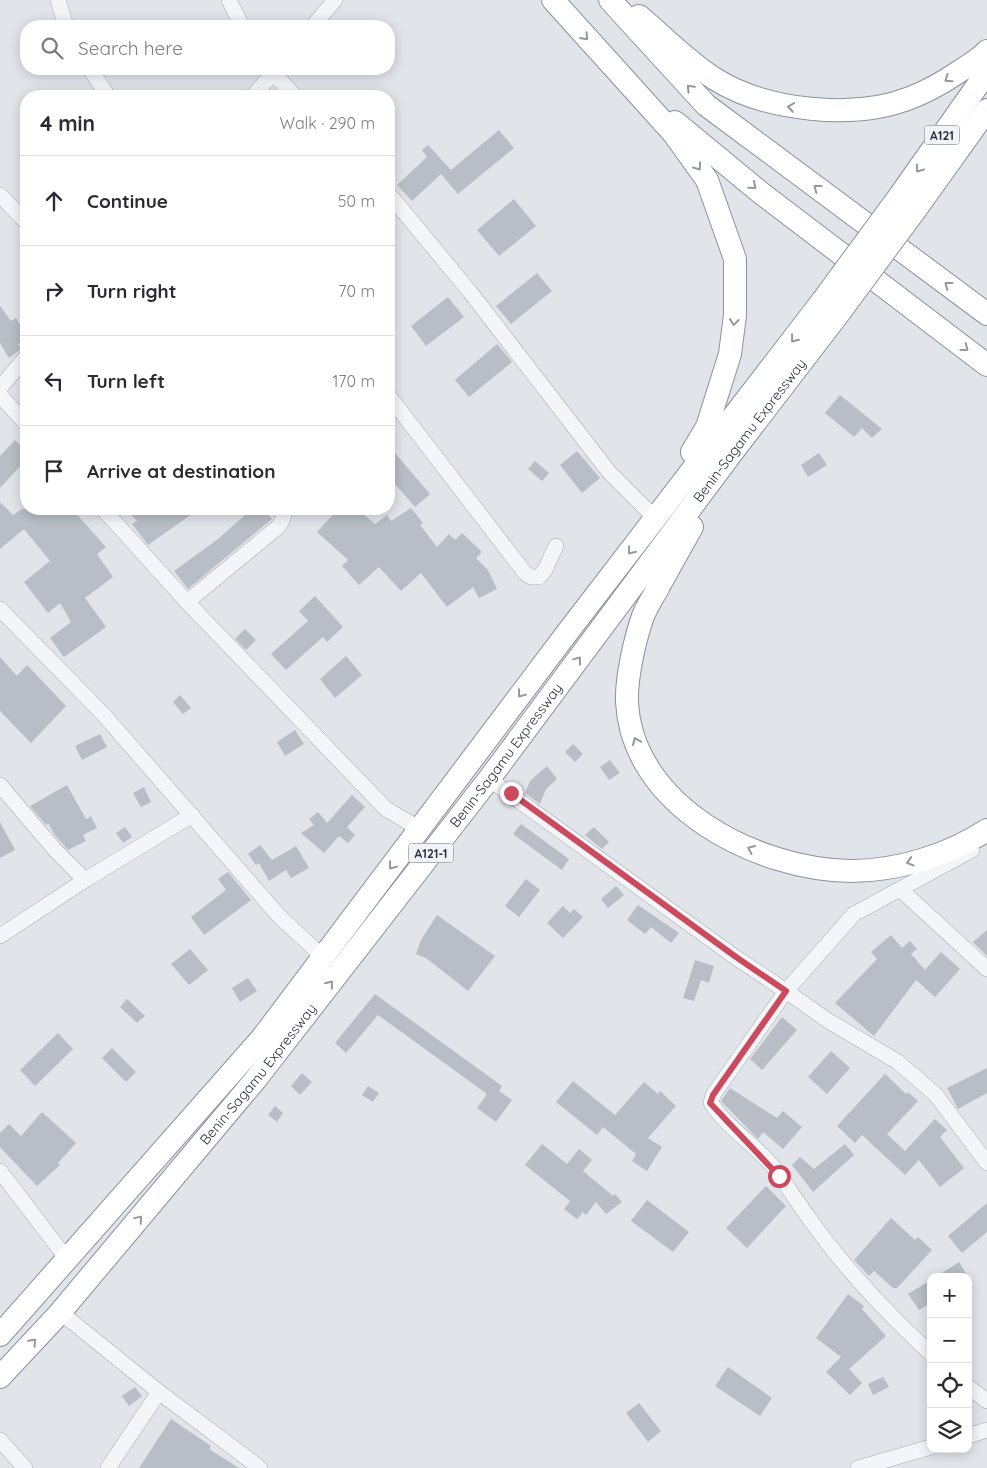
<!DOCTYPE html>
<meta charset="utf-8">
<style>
:root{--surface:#fff;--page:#f7f7f7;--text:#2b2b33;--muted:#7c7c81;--line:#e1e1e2}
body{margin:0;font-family:Quicksand,sans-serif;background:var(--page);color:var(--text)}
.controls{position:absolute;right:15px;bottom:15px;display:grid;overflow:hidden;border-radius:10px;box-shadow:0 2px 12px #0003}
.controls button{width:45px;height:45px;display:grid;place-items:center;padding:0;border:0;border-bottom:1px solid var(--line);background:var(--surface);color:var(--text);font:25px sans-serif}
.stop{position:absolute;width:15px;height:15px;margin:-11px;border:4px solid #cb4a5d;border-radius:50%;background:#fff}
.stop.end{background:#cb4a5d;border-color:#fff;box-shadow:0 1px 5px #0008}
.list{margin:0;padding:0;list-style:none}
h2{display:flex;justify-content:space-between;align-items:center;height:65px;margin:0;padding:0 20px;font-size:21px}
h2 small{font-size:16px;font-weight:400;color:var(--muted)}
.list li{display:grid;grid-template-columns:32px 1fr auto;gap:15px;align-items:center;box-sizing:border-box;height:90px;padding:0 20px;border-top:1px solid var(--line)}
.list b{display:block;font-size:19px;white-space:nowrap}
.list em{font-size:16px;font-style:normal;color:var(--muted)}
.icon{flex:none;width:28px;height:28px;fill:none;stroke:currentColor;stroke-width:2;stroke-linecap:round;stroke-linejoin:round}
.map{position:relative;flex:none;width:987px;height:1468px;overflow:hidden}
.search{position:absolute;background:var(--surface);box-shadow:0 2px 12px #0003;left:20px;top:20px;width:375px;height:55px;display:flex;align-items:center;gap:12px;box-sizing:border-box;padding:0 18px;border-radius:20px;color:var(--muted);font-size:19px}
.panel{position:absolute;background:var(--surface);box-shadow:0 2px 12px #0003;left:20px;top:90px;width:375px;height:425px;border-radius:20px}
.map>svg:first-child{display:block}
.building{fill:#b9bec6}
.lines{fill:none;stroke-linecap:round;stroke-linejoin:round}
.minor-casing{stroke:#a6acb4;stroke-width:16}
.highway-casing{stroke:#8992a0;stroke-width:24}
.minor{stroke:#f4f5f8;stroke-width:15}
.highway{stroke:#fff;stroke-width:22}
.highway-bridge-casing{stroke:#8992a0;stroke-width:24;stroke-linecap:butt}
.highway-bridge{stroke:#fff;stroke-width:22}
.oneway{stroke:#9498a0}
.route{stroke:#cb4a5d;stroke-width:6}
.labels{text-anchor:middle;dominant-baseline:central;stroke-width:4;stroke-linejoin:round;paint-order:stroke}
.shield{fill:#f1f3f7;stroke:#666c78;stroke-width:1}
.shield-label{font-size:12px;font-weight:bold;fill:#2a3241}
.street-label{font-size:14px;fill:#2a3241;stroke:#f1f3f7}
</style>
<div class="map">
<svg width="987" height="1468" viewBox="0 0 987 1468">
<rect width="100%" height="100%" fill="#e1e5ea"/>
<g class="building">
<path d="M499,130L514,148L458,194L441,174L412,201L397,185L427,157L422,150L428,145L451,170Z"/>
<path d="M514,199L536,226L499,256L477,230Z"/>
<path d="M537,273L552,291L511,324L496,306Z"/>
<path d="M448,297L464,317L426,346L411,326Z"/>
<path d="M0,306L11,321L16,318L26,334V339L18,344L21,349L9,358L0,343Z"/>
<path d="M497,344L512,362L469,397L455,380Z"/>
<path d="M840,395L882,429L872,438L862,428L854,437L825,413Z"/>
<path d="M15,440L26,451V460L0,488V456Z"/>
<path d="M389,446L430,494L415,507L389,477Z"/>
<path d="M577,451L600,478L582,493L560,465Z"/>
<path d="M819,453L827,465L808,477L801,465Z"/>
<path d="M535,461L549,473L542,481L528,469Z"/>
<path d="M0,502L13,515L22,509H72L106,547L97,554L113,577L85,598L106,627L64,657L50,638L71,622L60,603L48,613L24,582L50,561L24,529L0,549Z"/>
<path d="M411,508L423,523L420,525L437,547L449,534L455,540L462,533L482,552L476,558L488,570L497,589L479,598L473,587L447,607L421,573L401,591L379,567L359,585L342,566L348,560L317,532L338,509H357L375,524L387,515L391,521Z"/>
<path d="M126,509H199L148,545L132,524L137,521Z"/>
<path d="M252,509H263L272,519L188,589L174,571L218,539Z"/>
<path d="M315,596L343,627L327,642L323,637L286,670L271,654L308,621L299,611Z"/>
<path d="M245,629L256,640L246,650L235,639Z"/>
<path d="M346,656L362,675L335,698L320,679Z"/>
<path d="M0,657L17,676L27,665L66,706L31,743L0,711Z"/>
<path d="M180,695L191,708L183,714L173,702Z"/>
<path d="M295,730L304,744L285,756L277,742Z"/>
<path d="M100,734L107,747L82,760L75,746Z"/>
<path d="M573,744L583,754L575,762L565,752Z"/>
<path d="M610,760L620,773L609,780L600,767Z"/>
<path d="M547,766L557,779L546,789L540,804L525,793L530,781Z"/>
<path d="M67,785L86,819L91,816L97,828L83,835L86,841L68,850L54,834L49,824L46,825L30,806Z"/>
<path d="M144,787L151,802L141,807L133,793Z"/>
<path d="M352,795L365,807L347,827L355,835L348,843L339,836L324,853L301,833L314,825L309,819L318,812L327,823Z"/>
<path d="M0,822L15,850L0,858Z"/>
<path d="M521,824L569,859L562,870L513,834Z"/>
<path d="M125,827L132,837L123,843L116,833Z"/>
<path d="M594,827L609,842L602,849L585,835Z"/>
<path d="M260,845L272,860L296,846L309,868L291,878L286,870L269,881L259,863L256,865L248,854Z"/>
<path d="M228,872L251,900L204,935L191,917L226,890L218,879Z"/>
<path d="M526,879L540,890L519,917L505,906Z"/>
<path d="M616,886L624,895L608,908L601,899Z"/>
<path d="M638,905L679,933L671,943L651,927L645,934L627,920Z"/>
<path d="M563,906L570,913L574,909L583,917L563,938L547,923Z"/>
<path d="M437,915L495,956L468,991L426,958L416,954L421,940Z"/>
<path d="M987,930V956L973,942Z"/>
<path d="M891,935L902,948L910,941L917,949L911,954L925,970L941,952L960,969L935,997L916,980L874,1036L835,1003L877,959L871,952Z"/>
<path d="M190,949L208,970L189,985L171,964Z"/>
<path d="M695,960L714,966L709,983L701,980L694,1001L683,998Z"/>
<path d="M248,978L257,991L240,1002L232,988Z"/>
<path d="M375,994L502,1086L499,1091L512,1100L496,1122L477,1108L487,1094L378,1015L346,1053L335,1043Z"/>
<path d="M127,999L145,1016L137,1023L120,1007Z"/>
<path d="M782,1017L797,1030L762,1070L750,1059Z"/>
<path d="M58,1033L73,1049L35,1086L20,1070Z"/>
<path d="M112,1048L136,1072L126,1082L102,1058Z"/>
<path d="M831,1051L850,1068L827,1094L808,1077Z"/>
<path d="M987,1068V1093L958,1109L947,1088Z"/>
<path d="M302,1073L312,1082L300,1095L291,1086Z"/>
<path d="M885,1074L906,1094L908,1092L918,1101L887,1134L905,1151L935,1119L947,1130L940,1137L964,1168L940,1187L919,1160L905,1175L862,1135L855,1143L837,1126Z"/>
<path d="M573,1081L615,1115L644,1082L658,1094L660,1091L676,1106L648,1138L662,1147L647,1171L632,1161L636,1154L603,1127L597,1135L556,1102Z"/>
<path d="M368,1086L379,1093L373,1102L362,1095Z"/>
<path d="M730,1088L777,1118L783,1111L802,1127L783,1149L763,1132L758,1139L721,1101Z"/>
<path d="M275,1106L283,1113L277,1122L268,1115Z"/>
<path d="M42,1112L76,1143L58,1163L60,1165L37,1186L0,1147V1133L9,1124L21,1136Z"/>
<path d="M542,1144L567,1164L579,1149L592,1160L583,1171L613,1196L615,1194L622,1202L606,1214L596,1202L586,1215L583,1212L577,1219L564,1209L570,1201L525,1165Z"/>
<path d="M845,1144L854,1155L813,1192L792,1165L800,1157L814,1169Z"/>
<path d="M766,1186L786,1206L747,1248L726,1228Z"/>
<path d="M647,1200L689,1232L673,1252L631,1221Z"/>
<path d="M987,1203V1232L962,1253L948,1236Z"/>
<path d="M891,1218L915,1240L918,1237L932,1250L897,1288H893L874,1271L869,1276L854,1260Z"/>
<path d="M959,1262L968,1277H936Z"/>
<path d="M931,1280V1303L919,1310L908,1294Z"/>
<path d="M848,1294L864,1306L862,1309L886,1336L849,1369L862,1383L850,1395L826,1372L841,1357L816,1338Z"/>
<path d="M728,1367L772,1398L760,1416L715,1386Z"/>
<path d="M883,1377L889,1387L873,1395L868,1384Z"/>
<path d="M135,1387L142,1396L129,1406L122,1396Z"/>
<path d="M639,1403L661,1431L648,1442L626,1413Z"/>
<path d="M171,1419L211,1446L209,1449L239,1468H139Z"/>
</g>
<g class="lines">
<g class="minor-casing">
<g id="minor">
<path d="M58,0L66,26"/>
<path d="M229,0L242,26"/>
<path d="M313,26L335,0"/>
<path d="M90,69L108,96"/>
<path d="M269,69L295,96"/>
<path d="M253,96L277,69"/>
<path d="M389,194L470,292L609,472L656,519"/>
<path d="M0,195L26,222"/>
<path d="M0,388L26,357"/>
<path d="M0,395L26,424"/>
<path d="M389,396L525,573L531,577H539L545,570L556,546"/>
<path d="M103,509L187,602L386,809L420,829"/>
<path d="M187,602L278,527L283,519L285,509"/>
<path d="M0,609L103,714L279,916L323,957"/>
<path d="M489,779L735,957L786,991L854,914L972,850"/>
<path d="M0,785L56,851L85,880"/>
<path d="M901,890L987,969"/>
<path d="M0,936L85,880L192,815"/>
<path d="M0,1171L67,1259"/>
<path d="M60,1312L159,1392L260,1468"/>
<path d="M931,1354C887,1313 843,1267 809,1218C797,1202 787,1185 774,1168C756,1145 727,1128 711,1103L713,1095L786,991L827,1020L898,1062L936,1095L987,1163"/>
<path d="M968,1387L987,1401"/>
<path d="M968,1436L987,1430"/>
<path d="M0,1440L25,1468"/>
<path d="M108,1468L159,1392"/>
<path d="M858,1468L931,1447"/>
</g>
</g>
<g class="highway-casing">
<g id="highway">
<path d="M553,0L674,134L707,180L735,259V315L730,354L707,427L692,452"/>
<path d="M610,0L706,105L987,314"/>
<path d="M639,16C664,37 688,62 715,79C766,111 854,120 910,98C928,91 944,82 960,71C969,65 980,59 987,51"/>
<path d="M675,122L761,193L987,365"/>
<path d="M898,198L987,72"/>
<path d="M916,209L987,110"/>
<path d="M692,527C681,547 670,566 659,586C654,596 647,606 643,616C635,639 626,678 627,702C632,806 757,870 851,871C897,871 949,855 987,830"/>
<path d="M0,1335L262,1038L570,629L823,300"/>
<path id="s1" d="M0,1377L58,1315L256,1079L489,779L731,454L840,312"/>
</g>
</g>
<use href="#minor" class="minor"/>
<use href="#highway" class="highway"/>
<g class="highway-bridge-casing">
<g id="highway-bridge">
<path d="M823,300L898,198"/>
<path d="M840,312L916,209"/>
</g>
</g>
<use href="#highway-bridge" class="highway-bridge"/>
</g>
<defs><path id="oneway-chevron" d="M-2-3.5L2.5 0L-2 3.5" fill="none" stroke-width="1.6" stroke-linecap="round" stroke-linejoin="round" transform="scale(1.25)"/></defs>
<g class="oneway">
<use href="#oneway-chevron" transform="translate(585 37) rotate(48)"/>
<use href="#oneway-chevron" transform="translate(948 79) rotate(145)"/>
<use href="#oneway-chevron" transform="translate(690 88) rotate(-133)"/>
<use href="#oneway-chevron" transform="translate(791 107) rotate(-171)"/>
<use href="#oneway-chevron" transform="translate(698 167) rotate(54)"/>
<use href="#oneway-chevron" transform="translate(919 169) rotate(125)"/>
<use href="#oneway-chevron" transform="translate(753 186) rotate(40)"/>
<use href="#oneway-chevron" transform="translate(817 188) rotate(-143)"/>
<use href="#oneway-chevron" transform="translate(948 285) rotate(-143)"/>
<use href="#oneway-chevron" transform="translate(734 322) rotate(97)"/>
<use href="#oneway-chevron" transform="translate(794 339) rotate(128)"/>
<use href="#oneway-chevron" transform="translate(965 348) rotate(37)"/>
<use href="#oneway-chevron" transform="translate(631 551) rotate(128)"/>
<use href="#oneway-chevron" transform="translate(578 660) rotate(-53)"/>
<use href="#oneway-chevron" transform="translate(521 694) rotate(127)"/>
<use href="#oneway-chevron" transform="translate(636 741) rotate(-112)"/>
<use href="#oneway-chevron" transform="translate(751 849) rotate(-156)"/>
<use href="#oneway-chevron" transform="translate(910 862) rotate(164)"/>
<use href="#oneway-chevron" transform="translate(392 866) rotate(127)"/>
<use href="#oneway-chevron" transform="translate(330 984) rotate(-52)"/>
<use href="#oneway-chevron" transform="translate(139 1219) rotate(-50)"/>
<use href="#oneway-chevron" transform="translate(33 1342) rotate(-47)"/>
</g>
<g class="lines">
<path class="route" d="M511,793L736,957L786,991L713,1095L710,1103L779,1176"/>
</g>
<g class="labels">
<g class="shield">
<rect x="924.5" y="125.5" width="35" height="19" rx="4"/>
<rect x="408.5" y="843.5" width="45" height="19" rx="4"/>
</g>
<g class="shield-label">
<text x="942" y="135">A121</text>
<text x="431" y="853">A121-1</text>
</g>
<g class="street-label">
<text stroke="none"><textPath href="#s1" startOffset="1208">Benin-Sagamu Expressway</textPath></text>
<text stroke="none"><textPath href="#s1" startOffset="802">Benin-Sagamu Expressway</textPath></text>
<text stroke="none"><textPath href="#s1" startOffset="398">Benin-Sagamu Expressway</textPath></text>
</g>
</g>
</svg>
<div class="controls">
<button>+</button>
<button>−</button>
<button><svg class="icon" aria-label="locate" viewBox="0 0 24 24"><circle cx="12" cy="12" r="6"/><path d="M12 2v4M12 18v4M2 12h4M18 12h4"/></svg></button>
<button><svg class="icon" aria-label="layers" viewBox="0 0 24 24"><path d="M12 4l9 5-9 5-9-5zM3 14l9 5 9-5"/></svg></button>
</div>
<div class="stop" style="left:779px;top:1176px"></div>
<div class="stop end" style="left:511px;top:793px"></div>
<div class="search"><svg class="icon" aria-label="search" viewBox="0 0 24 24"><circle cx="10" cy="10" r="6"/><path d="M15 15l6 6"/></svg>Search here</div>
<section class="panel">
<h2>4 min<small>Walk · 290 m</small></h2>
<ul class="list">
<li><svg class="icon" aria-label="ahead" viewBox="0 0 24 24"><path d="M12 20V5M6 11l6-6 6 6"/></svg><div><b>Continue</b></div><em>50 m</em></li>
<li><svg class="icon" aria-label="right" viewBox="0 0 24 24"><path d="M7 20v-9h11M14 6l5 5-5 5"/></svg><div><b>Turn right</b></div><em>70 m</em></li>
<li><svg class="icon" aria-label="left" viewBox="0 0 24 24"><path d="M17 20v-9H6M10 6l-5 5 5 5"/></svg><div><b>Turn left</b></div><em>170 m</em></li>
<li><svg class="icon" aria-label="arrive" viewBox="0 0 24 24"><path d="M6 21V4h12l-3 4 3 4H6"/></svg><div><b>Arrive at destination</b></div></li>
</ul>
</section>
</div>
